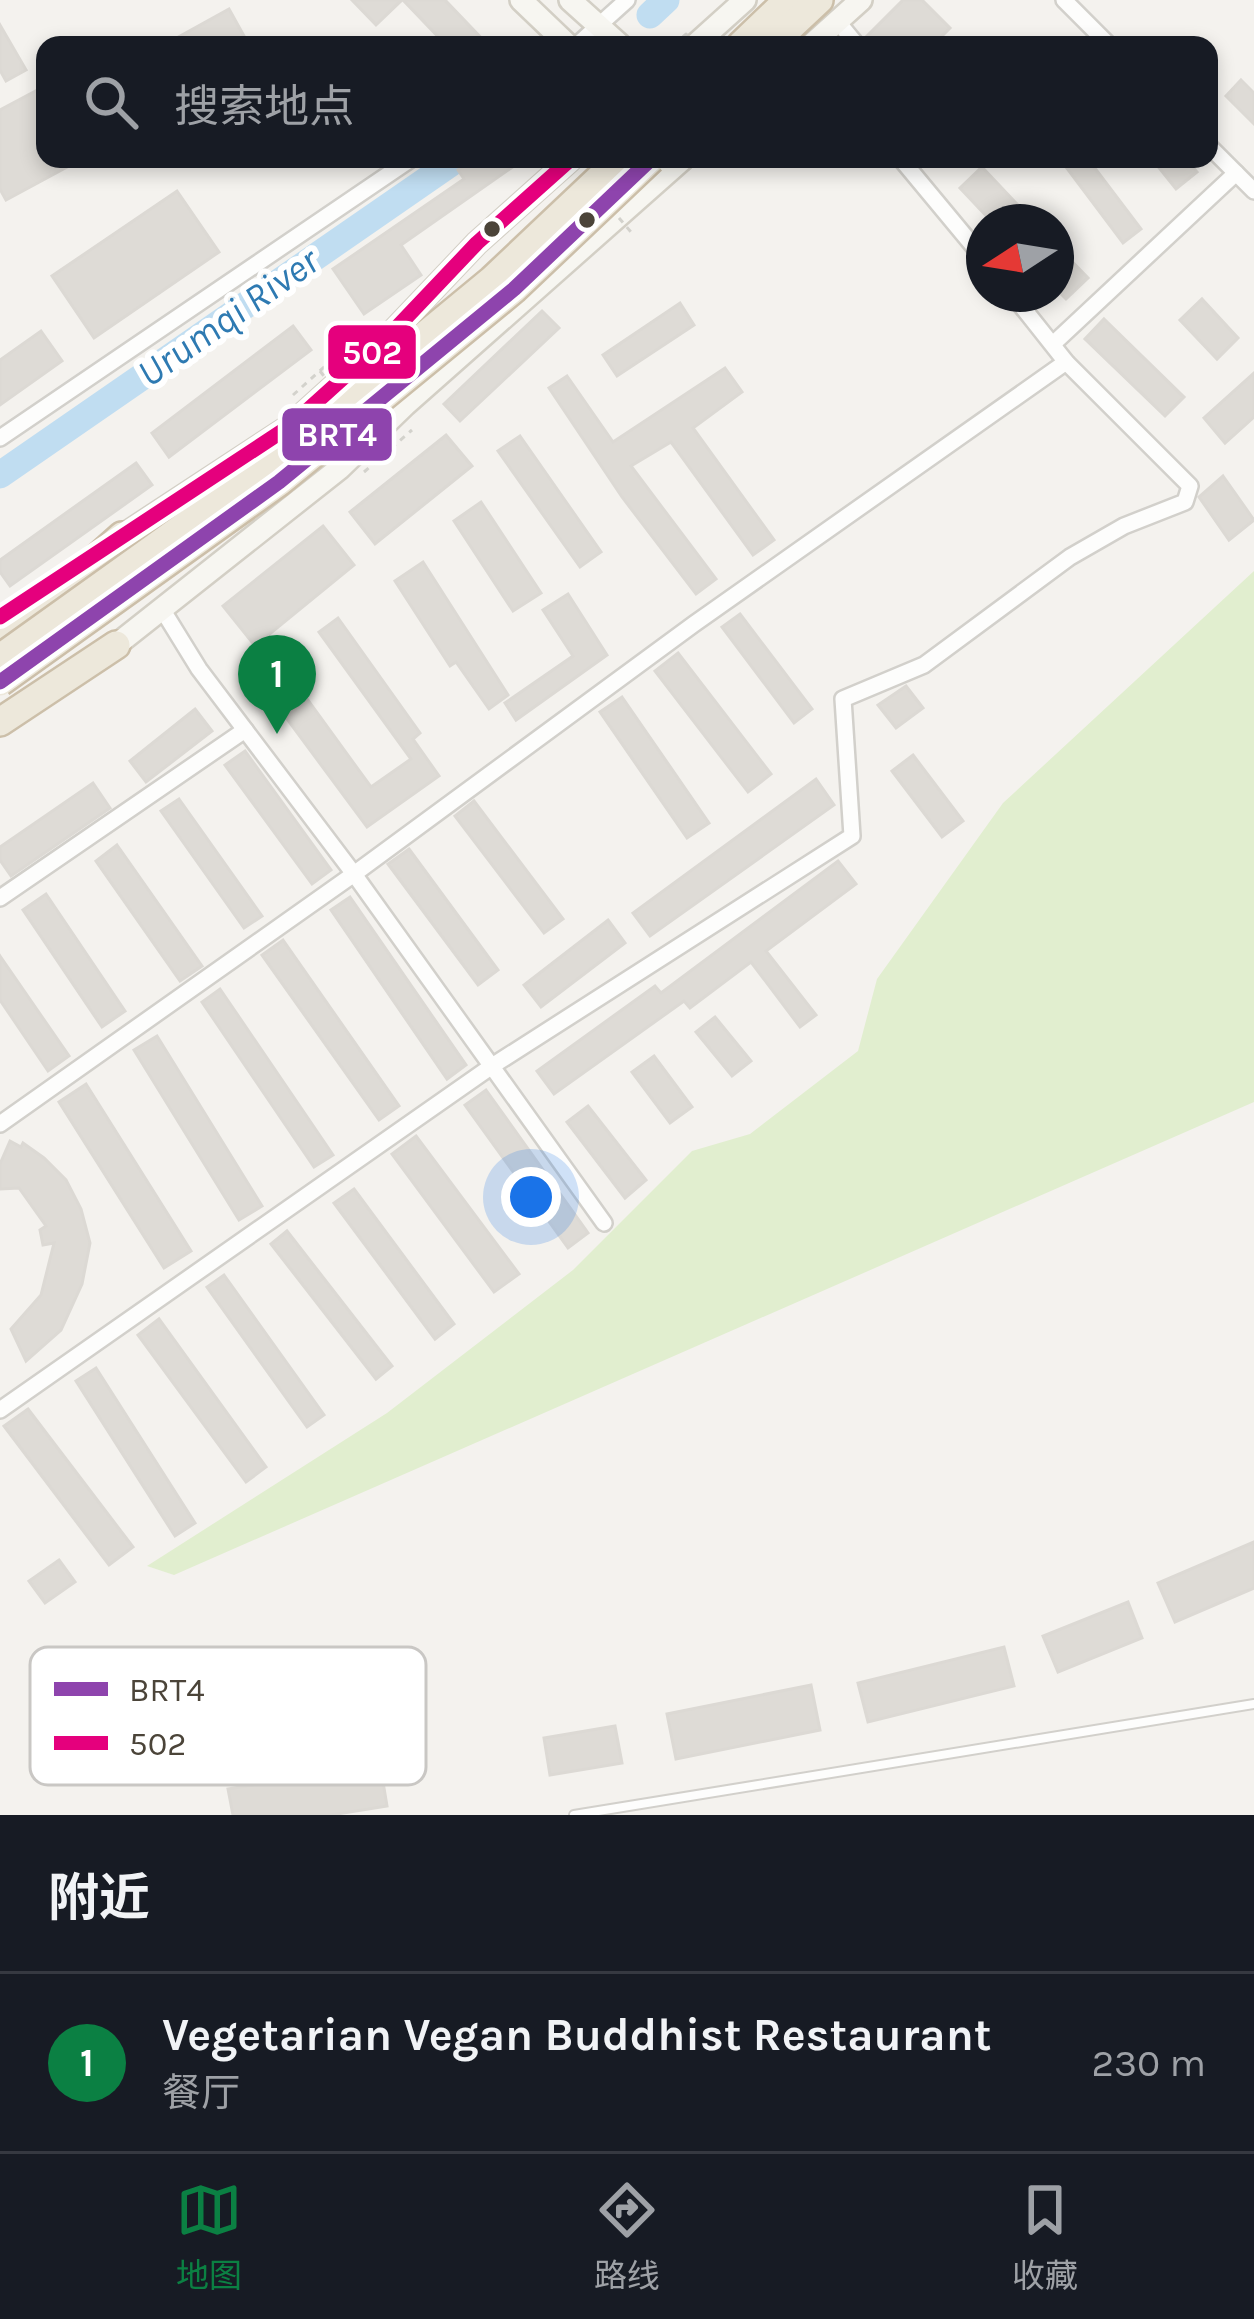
<!DOCTYPE html>
<html lang="zh">
<meta charset="utf-8">
<style>
:root{--surface:#171b24;--page:#20242c;--text:#f1f3f6;--muted:#9ea1a6;--line:#363941;--accent:#0b8043}
body{margin:0;font-family:Karla,"Noto Sans SC",sans-serif;background:var(--page);color:var(--text)}
.compass{position:absolute;left:966px;top:204px;width:108px;height:108px;border-radius:50%;background:var(--surface);box-shadow:0 6px 18px #0003;rotate:258deg}
.you{position:absolute;left:531px;top:1197px;width:42px;height:42px;margin:-30px;border:9px solid #fff;border-radius:50%;background:#1a73e8;box-shadow:0 0 0 18px #1a73e833}
.badge{display:grid;place-items:center;width:78px;height:78px;border-radius:50%;background:var(--accent);color:#fff;font-size:39px;font-weight:700}
.pin{position:absolute;translate:-50% -99px;filter:drop-shadow(0 3px 6px #0008)}
.pin::after{content:'';position:absolute;top:63px;width:42px;height:36px;background:inherit;clip-path:polygon(0 0,100% 0,50% 100%)}
.list{margin:0;padding:0;list-style:none}
h2{display:flex;justify-content:space-between;align-items:center;height:156px;margin:0;padding:0 48px;font-size:51px}
h2 small{font-size:39px;font-weight:400;color:var(--muted)}
.list li{display:grid;grid-template-columns:78px 1fr auto;gap:36px;align-items:center;box-sizing:border-box;height:180px;padding:0 48px;border-top:3px solid var(--line)}
.list b{display:block;font-size:45px;white-space:nowrap}
.list p{margin:0;font-size:39px;white-space:nowrap;color:var(--muted)}
.list em{font-size:39px;font-style:normal;color:var(--muted)}
.icon{flex:none;width:66px;height:66px;fill:none;stroke:currentColor;stroke-width:2;stroke-linecap:round;stroke-linejoin:round}
.map{position:relative;flex:none;width:1254px;height:1815px;overflow:hidden}
.search{position:absolute;background:var(--surface);box-shadow:0 6px 18px #0003;left:36px;right:36px;top:36px;height:132px;display:flex;align-items:center;gap:30px;box-sizing:border-box;padding:0 42px;border-radius:24px;color:var(--muted);font-size:45px}
.sheet{height:336px;background:var(--surface)}
nav{display:flex;justify-content:space-around;align-items:center;box-sizing:border-box;height:168px;border-top:3px solid var(--line);background:var(--surface);font-size:33px;color:var(--muted)}
nav a{display:grid;justify-items:center;gap:6px}
nav .on{color:var(--accent)}
.map>svg:first-child{display:block}
.green{fill:#e1eecf}
.lines{fill:none;stroke-linecap:round;stroke-linejoin:round}
.river{stroke:#c0ddf1;stroke-width:27}
.building{fill:#dedbd6;stroke:#dcd9d4;stroke-width:3}
.lane-casing{stroke:#d2d0cb;stroke-width:12}
.street-casing{stroke:#d2d0cb;stroke-width:20}
.secondary-casing{stroke:#d3cfc5;stroke-width:26}
.highway-casing{stroke:#ccbfa9;stroke-width:32}
.path{stroke:#d3d2cc;stroke-width:3;stroke-dasharray:6 6;stroke-linecap:butt}
.lane{stroke:#fdfdfc;stroke-width:8}
.street{stroke:#fdfdfc;stroke-width:15}
.secondary{stroke:#f7f6f1;stroke-width:21}
.highway{stroke:#ede8db;stroke-width:27}
.highway-bridge-casing{stroke:#ccbfa9;stroke-width:32;stroke-linecap:butt}
.path-bridge{stroke:#d3d2cc;stroke-width:3;stroke-dasharray:6 6;stroke-linecap:butt}
.highway-bridge{stroke:#ede8db;stroke-width:27}
.bus-1-casing{stroke:#fff;stroke-width:24}
.bus-2-casing{stroke:#fff;stroke-width:24}
.bus-1{stroke:#8e44ad;stroke-width:15}
.bus-2{stroke:#e5007d;stroke-width:15}
.bus-dot{fill:#4b4439;stroke:#fff;stroke-width:4.5}
.labels{text-anchor:middle;dominant-baseline:central;stroke-width:12;stroke-linejoin:round;paint-order:stroke}
.water-label{font-size:39px;font-style:italic;fill:#2e7ab2;stroke:#fff}
.key{fill:#fff;stroke:#c9c7c4;stroke-width:3}
.key-label{font-size:33px;fill:#4b4439}
.line-badge{stroke:#fff;stroke-width:4.5}
.badge-label{font-size:33px;text-anchor:middle;font-weight:bold;fill:#fff}
</style>
<div class="map">
<svg width="1254" height="1815" viewBox="0 0 1254 1815">
<rect width="100%" height="100%" fill="#f4f2ee"/>
<path class="green" d="M1254,571V1102L174,1575L147,1566L387,1413L573,1270L692,1151L750,1134L858,1051L877,979L1003,803Z"/>
<g class="lines">
<g class="river">
<path d="M650,15L666,0"/>
<path d="M0,475L457,159"/>
</g>
</g>
<g class="building">
<path d="M352,0H402L376,25Z"/>
<path d="M403,0H445L488,45H446Z"/>
<path d="M903,0H922L950,28L933,45H874L866,37Z"/>
<path d="M229,9L249,45H164Z"/>
<path d="M0,25L26,70L6,81L0,70Z"/>
<path d="M1241,80L1254,93V124L1226,96Z"/>
<path d="M45,86V159H82L6,200L0,189V110Z"/>
<path d="M474,159H524L401,245L421,275L364,314L333,269L464,179L458,170Z"/>
<path d="M1060,159H1088L1141,229L1123,243Z"/>
<path d="M1152,159H1186L1197,172L1176,189Z"/>
<path d="M982,167L1034,222H992L960,188Z"/>
<path d="M177,191L219,252L94,338L52,276Z"/>
<path d="M1056,245L1088,278L1066,299L1056,289Z"/>
<path d="M1202,299L1238,338L1217,359L1180,320Z"/>
<path d="M680,303L694,325L617,376L603,355Z"/>
<path d="M542,311L559,328L460,421L444,404Z"/>
<path d="M1104,319L1184,397L1165,416L1085,339Z"/>
<path d="M293,326L311,350L169,457L152,433Z"/>
<path d="M41,331L62,361L0,405V360Z"/>
<path d="M725,368L742,392L693,428L774,540L753,555L671,442L631,466L716,579L696,594L622,497L549,388L567,376L613,442Z"/>
<path d="M1254,373V417L1225,443L1204,418Z"/>
<path d="M446,435L472,466L375,544L350,512Z"/>
<path d="M520,436L601,552L580,567L498,451Z"/>
<path d="M136,463L152,485L10,586L0,572V560Z"/>
<path d="M1223,476L1254,520L1229,540L1199,497Z"/>
<path d="M481,502L541,593L513,611L454,521Z"/>
<path d="M323,526L354,565L255,646L223,606Z"/>
<path d="M423,562L508,695L489,709L456,662L450,666L395,581Z"/>
<path d="M568,594L607,655L516,720L505,703L573,656L543,610Z"/>
<path d="M740,614L812,709L794,723L722,627Z"/>
<path d="M338,618L420,733L413,739L439,776L367,827L253,673L276,656L371,787L411,759L319,632Z"/>
<path d="M678,653L771,774L748,792L655,671Z"/>
<path d="M906,686L923,708L896,728L878,705Z"/>
<path d="M622,697L709,823L687,838L600,712Z"/>
<path d="M195,709L212,731L146,782L130,761Z"/>
<path d="M245,751L331,870L312,884L225,765Z"/>
<path d="M913,755L963,821L942,837L892,771Z"/>
<path d="M816,779L834,805L650,936L633,913Z"/>
<path d="M93,783L110,808L11,876L0,860V847Z"/>
<path d="M179,799L262,916L244,928L161,811Z"/>
<path d="M474,801L563,919L544,933L455,816Z"/>
<path d="M117,845L202,966L180,981L96,861Z"/>
<path d="M409,849L498,970L478,985L388,864Z"/>
<path d="M838,861L856,884L766,951L816,1015L800,1027L751,962L690,1008L684,1001L554,1094L537,1071L655,986L661,993Z"/>
<path d="M46,894L125,1011L102,1027L23,910Z"/>
<path d="M350,897L466,1065L447,1079L331,910Z"/>
<path d="M608,920L625,943L541,1007L524,985Z"/>
<path d="M283,940L399,1106L379,1120L262,955Z"/>
<path d="M0,956L69,1056L48,1071L0,1000Z"/>
<path d="M220,989L333,1155L314,1167L202,1002Z"/>
<path d="M715,1017L751,1061L732,1076L696,1032Z"/>
<path d="M157,1036L262,1206L239,1220L134,1050Z"/>
<path d="M654,1056L692,1107L670,1123L632,1072Z"/>
<path d="M86,1084L191,1251L164,1268L59,1102Z"/>
<path d="M486,1090L588,1233L568,1248L465,1105Z"/>
<path d="M588,1106L646,1180L625,1198L567,1122Z"/>
<path d="M416,1136L519,1274L494,1292L392,1154Z"/>
<path d="M10,1141L21,1147L23,1143L44,1158L66,1180L81,1209L90,1243L82,1284L61,1330L26,1361L11,1329L41,1295L54,1243L43,1245L40,1230L46,1226L19,1188L0,1189V1164Z"/>
<path d="M354,1189L454,1324L435,1339L334,1203Z"/>
<path d="M287,1231L392,1366L376,1379L271,1244Z"/>
<path d="M224,1275L324,1415L307,1427L207,1287Z"/>
<path d="M159,1319L266,1467L246,1482L138,1335Z"/>
<path d="M96,1368L195,1523L175,1536L76,1381Z"/>
<path d="M28,1409L133,1547L109,1565L4,1426Z"/>
<path d="M1254,1542V1588L1175,1622L1158,1583Z"/>
<path d="M59,1560L75,1582L45,1603L29,1581Z"/>
<path d="M1128,1602L1142,1638L1058,1672L1043,1636Z"/>
<path d="M1004,1647L1014,1686L868,1722L858,1683Z"/>
<path d="M811,1685L820,1730L676,1759L667,1714Z"/>
<path d="M615,1726L622,1763L550,1775L544,1738Z"/>
<path d="M380,1764L387,1806L331,1815H233L228,1789Z"/>
</g>
<g class="lines">
<g class="lane-casing">
<path id="lane" d="M574,1815L1254,1704"/>
</g>
<g class="street-casing">
<g id="street">
<path d="M1064,0L1109,45"/>
<path d="M838,22L857,45"/>
<path d="M577,45L627,0"/>
<path d="M1209,146L1254,191"/>
<path d="M901,159L984,259"/>
<path d="M1053,344L1236,173"/>
<path d="M0,438L411,159"/>
<path d="M162,609L199,669L354,874L604,1223"/>
<path d="M0,898L245,730"/>
<path d="M0,1124L354,874L694,624L1066,362"/>
<path d="M0,1410L492,1066L852,836L843,699L924,665L1070,557L1124,526L1185,502L1190,486L1066,362L1012,294"/>
</g>
</g>
<g class="secondary-casing">
<g id="secondary">
<path d="M521,0L568,45"/>
<path d="M570,0L620,45"/>
<path d="M695,45L745,0"/>
<path d="M811,45L861,0"/>
<path d="M113,542L290,426L383,342L477,243L571,159"/>
<path d="M106,653L340,468L405,405L683,159"/>
</g>
</g>
<g class="highway-casing">
<g id="highway">
<path d="M741,45L788,0"/>
<path d="M771,45L819,0"/>
<path d="M0,632L68,584L122,536"/>
<path d="M0,722L116,645"/>
</g>
</g>
<g class="path">
<path d="M644,45L650,38L657,45"/>
<path d="M293,395L341,352"/>
<path d="M364,472L412,430"/>
</g>
<use href="#lane" class="lane"/>
<use href="#street" class="street"/>
<use href="#secondary" class="secondary"/>
<use href="#highway" class="highway"/>
<g class="highway-bridge-casing">
<g id="highway-bridge">
<path d="M0,658L257,474L492,280L620,159"/>
<path d="M0,682L279,482L514,289L651,159"/>
</g>
</g>
<g class="path-bridge">
<path d="M674,45L686,34L696,45"/>
<path d="M565,159L576,171"/>
<path d="M619,218L631,232"/>
<path d="M320,371L330,384"/>
<path d="M369,434L387,456"/>
</g>
<use href="#highway-bridge" class="highway-bridge"/>
<g class="bus-1-casing">
<path id="bus-1" d="M0,682L279,482L514,289L651,159"/>
</g>
<g class="bus-2-casing">
<path id="bus-2" d="M0,617L290,426L383,342L477,243L571,159"/>
</g>
<use href="#bus-1" class="bus-1"/>
<use href="#bus-2" class="bus-2"/>
</g>
<g class="bus-dot">
<circle cx="587" cy="220" r="10"/>
<circle cx="492" cy="229" r="10"/>
</g>
<g class="labels">
<g class="water-label">
<text transform="translate(228 317) rotate(-35)">Urumqi River</text>
</g>
</g>
<rect x="30" y="1647" width="396" height="138" rx="18" class="key"/>
<rect x="54" y="1682" width="54" height="14" fill="#8e44ad"/>
<rect x="54" y="1736" width="54" height="14" fill="#e5007d"/>
<g class="key-label">
<text x="129" y="1701">BRT4</text>
<text x="129" y="1755">502</text>
</g>
<g class="line-badge">
<rect x="326" y="323" width="92" height="58" rx="12" fill="#e5007d"/>
<rect x="280" y="406" width="114" height="57" rx="12" fill="#8e44ad"/>
</g>
<g class="badge-label">
<text x="372" y="364">502</text>
<text x="337" y="446">BRT4</text>
</g>
</svg>
<svg class="compass" viewBox="-18 -18 36 36"><path d="M0-13l5 13h-10z" fill="#e53935"/><path d="M0 13l5-13h-10z" fill="#9ea1a6"/></svg>
<div class="you"></div>
<div class="pin badge" style="left:277px;top:734px">1</div>
<div class="search"><svg class="icon" aria-label="search" viewBox="0 0 24 24"><circle cx="10" cy="10" r="6"/><path d="M15 15l6 6"/></svg>搜索地点</div>
</div>
<section class="sheet">
<h2>附近<small></small></h2>
<ul class="list">
<li><span class="badge">1</span><div><b>Vegetarian Vegan Buddhist Restaurant</b><p>餐厅</p></div><em>230 m</em></li>
</ul>
</section>
<nav>
<a class="on"><svg class="icon" aria-label="map" viewBox="0 0 24 24"><path d="M3 6l6-2 6 2 6-2v14l-6 2-6-2-6 2zM9 4v14M15 6v14"/></svg>地图</a>
<a><svg class="icon" aria-label="directions" viewBox="0 0 24 24"><path d="M12 3l9 9-9 9-9-9zM9 14v-3h6M13 9l2 2-2 2"/></svg>路线</a>
<a><svg class="icon" aria-label="saved" viewBox="0 0 24 24"><path d="M7 4h10v16l-5-4-5 4z"/></svg>收藏</a>
</nav>
